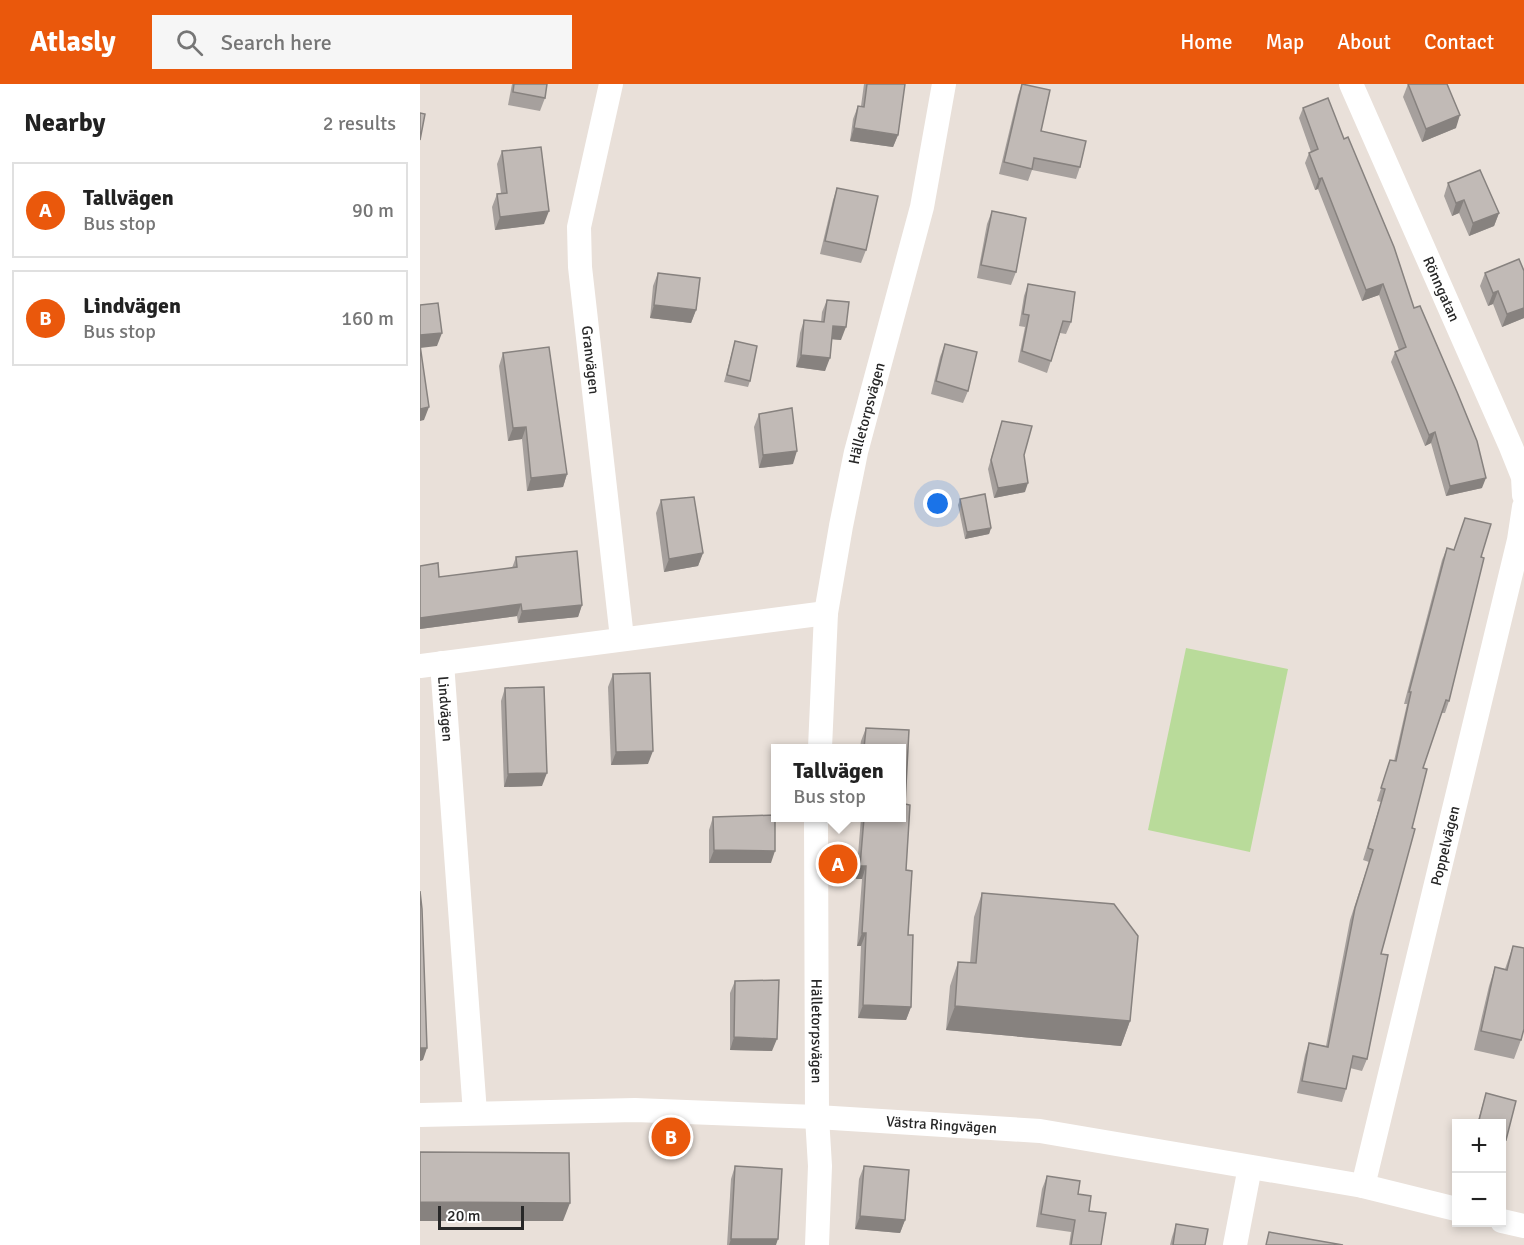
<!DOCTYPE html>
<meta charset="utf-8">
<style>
:root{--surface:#fff;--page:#f6f6f6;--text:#222;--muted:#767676;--line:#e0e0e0;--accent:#ea580c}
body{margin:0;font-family:Signika,sans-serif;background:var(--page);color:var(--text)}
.controls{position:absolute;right:18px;bottom:18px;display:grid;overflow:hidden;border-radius:0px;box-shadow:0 3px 9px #0003}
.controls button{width:54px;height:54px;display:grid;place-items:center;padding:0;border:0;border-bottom:2px solid var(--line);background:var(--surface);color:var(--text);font:30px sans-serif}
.scale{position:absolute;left:18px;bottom:15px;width:86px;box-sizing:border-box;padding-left:6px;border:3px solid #272727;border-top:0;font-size:16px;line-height:21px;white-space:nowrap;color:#272727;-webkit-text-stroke:4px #fff;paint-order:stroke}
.you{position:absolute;left:518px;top:420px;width:21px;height:21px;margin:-15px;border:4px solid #fff;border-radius:50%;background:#1a73e8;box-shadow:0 0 0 9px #1a73e833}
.badge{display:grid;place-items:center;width:39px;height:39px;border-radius:50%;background:var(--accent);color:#fff;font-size:20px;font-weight:700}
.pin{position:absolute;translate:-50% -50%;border:3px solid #fff;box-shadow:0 2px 6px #0006}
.popup{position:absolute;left:351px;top:660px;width:135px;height:78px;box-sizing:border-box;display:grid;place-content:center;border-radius:0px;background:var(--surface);filter:drop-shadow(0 2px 4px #0005);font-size:20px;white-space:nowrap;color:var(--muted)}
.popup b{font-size:22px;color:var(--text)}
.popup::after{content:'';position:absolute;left:50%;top:100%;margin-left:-12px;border:12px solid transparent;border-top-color:var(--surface)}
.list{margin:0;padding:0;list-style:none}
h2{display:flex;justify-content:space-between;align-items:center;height:78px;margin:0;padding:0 24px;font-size:26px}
h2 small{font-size:20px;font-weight:400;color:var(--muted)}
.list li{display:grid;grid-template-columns:39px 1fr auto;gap:18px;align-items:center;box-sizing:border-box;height:96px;margin:0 12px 12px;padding:0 12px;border:2px solid var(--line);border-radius:0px}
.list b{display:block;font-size:22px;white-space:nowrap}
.list p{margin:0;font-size:20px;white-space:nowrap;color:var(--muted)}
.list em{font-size:20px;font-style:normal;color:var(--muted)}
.icon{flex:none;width:33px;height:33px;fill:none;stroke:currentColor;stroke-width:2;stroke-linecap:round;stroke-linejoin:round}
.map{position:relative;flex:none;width:1104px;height:1161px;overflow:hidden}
header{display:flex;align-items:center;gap:36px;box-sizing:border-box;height:84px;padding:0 30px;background:var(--accent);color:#fff}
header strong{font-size:28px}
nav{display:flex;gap:33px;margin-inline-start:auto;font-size:21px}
.search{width:420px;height:54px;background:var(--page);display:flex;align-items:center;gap:15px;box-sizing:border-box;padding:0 21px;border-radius:0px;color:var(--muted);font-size:22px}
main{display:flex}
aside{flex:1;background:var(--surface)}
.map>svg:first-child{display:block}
.green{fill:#b9db9a}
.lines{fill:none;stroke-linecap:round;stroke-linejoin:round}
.street{stroke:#fff;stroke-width:24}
.wall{fill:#a6a09d}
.shaded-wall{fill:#87827f}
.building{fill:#c1bab6;stroke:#87827f;stroke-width:1.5}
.labels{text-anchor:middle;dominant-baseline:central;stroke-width:5;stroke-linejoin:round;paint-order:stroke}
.street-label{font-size:15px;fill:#272727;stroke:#fff}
</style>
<header>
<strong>Atlasly</strong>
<div class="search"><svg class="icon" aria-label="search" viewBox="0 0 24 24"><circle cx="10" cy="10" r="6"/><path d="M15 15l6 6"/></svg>Search here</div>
<nav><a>Home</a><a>Map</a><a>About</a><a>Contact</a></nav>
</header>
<main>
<aside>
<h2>Nearby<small>2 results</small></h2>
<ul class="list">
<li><span class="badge">A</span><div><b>Tallvägen</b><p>Bus stop</p></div><em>90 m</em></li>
<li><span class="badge">B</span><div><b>Lindvägen</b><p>Bus stop</p></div><em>160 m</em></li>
</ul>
</aside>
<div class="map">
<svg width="1104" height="1161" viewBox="0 0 1104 1161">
<rect width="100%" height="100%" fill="#e9e0d9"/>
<path class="green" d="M766,564L868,585L830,768L728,746Z"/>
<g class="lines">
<g class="street">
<path id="s1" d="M191,0L159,143L160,183L202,554"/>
<path id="s2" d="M931,0L1091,363L1103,393L1104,411"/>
<path id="s3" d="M22,579L55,1029"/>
<path d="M0,582L406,529"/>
<path id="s4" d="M400,664L406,529L421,442L436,368L502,123L524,0"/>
<path id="s5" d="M396,734L397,1033L400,1082L397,1161"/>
<path id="s6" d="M0,1031L215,1026L397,1033L620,1047L943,1102L1036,1125"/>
<path id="s7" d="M943,1102L1099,456L1104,423"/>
<path d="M1082,1137L1104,1142"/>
<path d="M815,1161L830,1083"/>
</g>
</g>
<g class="wall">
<path d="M92,0H127L125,14L120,27L88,21Z"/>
<path d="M444,0H485L478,51L473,63L430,57L433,35L438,22H441Z"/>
<path d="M602,0L621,47L660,83L656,95L612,86L608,97L579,90L598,11Z"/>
<path d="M988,0L1036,44L1002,58L983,13Z"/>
<path d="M883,24L924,55L994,224L1062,404L1026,412L1011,359L1005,362L971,278L975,268L979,266L959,211L942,217L898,105L895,106L885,79L889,69L891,68L879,34Z"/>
<path d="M82,67L124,140L75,146L72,123L77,110L81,109L77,80Z"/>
<path d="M1028,99L1079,129L1074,142L1049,152L1039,129L1032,132L1024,112Z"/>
<path d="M417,104L446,166L441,179L400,170L413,116Z"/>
<path d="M572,127L596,188L591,201L557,194L567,140Z"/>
<path d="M1104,187V234L1082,243L1073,220L1068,222L1060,202L1065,189Z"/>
<path d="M238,189L276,226L271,239L230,234L233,202Z"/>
<path d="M608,200L651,238L646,250L640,249L627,289L598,278L605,243L599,242L604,212Z"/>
<path d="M407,216L421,256L412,255L405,287L376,283L380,249L384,236L401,238L402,228Z"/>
<path d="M315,257L330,297L328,303L304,298Z"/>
<path d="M525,260L548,307L543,319L511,310L520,273Z"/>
<path d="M83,269L147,390L143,403L107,407L102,355L88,357L79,282Z"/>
<path d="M339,330L373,380L339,384L334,343Z"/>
<path d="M582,337L604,371L605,408L574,414L568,385Z"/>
<path d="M540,415L571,444L569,450L545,455L538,421Z"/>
<path d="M241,416L283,469L278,482L244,488L236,429Z"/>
<path d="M1027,464L1061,473L1029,617L1025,629H1021L1003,684L961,870L947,975L942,987L930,984L926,1005L922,1018L877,1009L885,971L889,959L906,962L930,836L949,778L943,776L961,718L957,717L970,676L974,677L987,620H984L1022,476Z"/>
<path d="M96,473L162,521L158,533L98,539L97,532L0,545V482L19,493L92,484Z"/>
<path d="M193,590L228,680L191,681L188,603Z"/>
<path d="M85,604L122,702L84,703L81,617Z"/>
<path d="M446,644L489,646L485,720L490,721L486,786L492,787L488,851H493L491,923L486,936L438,934L441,862H437L442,795H436L441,734H481V664H440L441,657Z"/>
<path d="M293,733L351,779H289V746Z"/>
<path d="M562,809L710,937L701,962L526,946L530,902L538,878L550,879L554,833Z"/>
<path d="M1093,862L1101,956L1094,975L1054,966L1069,902L1075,883L1085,885Z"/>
<path d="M315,897L352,967L310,966V909Z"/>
<path d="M1066,1009L1096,1017L1086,1056L1082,1068V1040H1057Z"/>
<path d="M315,1082L356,1161H307L311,1095Z"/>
<path d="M444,1082L485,1136L480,1149L435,1145L439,1095Z"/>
<path d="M627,1092L658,1110L669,1127L681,1161H649L651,1148L616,1143L622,1105Z"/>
<path d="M756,1140L785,1161H750L752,1153Z"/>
</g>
<g class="shaded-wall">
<path d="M1040,31L1036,44L1002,58L1006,45Z"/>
<path d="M434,44L478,51L473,63L430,57Z"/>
<path d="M902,94L898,105L895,106L899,95Z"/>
<path d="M1044,116L1039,129L1032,132L1036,119Z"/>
<path d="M129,127L124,140L75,146L80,133Z"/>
<path d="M1079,129L1074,142L1049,152L1053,139Z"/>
<path d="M963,200L959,211L942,217L946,206Z"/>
<path d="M1078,207L1073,220L1068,222L1073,209Z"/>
<path d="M234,221L276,226L271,239L230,234Z"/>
<path d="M1104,224V234L1082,243L1087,230Z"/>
<path d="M413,242L426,243L421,256L409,255Z"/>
<path d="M22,249L17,262L0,264V251Z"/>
<path d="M381,271L410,274L405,287L376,283Z"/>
<path d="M9,323L4,336L0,337V325Z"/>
<path d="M106,343L102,355L88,357L93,344Z"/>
<path d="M1015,348L1011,359L1005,362L1009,351Z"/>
<path d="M377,367L373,380L339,384L343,371Z"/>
<path d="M147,390L143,403L107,407L111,394Z"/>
<path d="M1066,394L1062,404L1026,412L1030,402Z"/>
<path d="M608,399L605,408L574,414L578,404Z"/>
<path d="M571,444L569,450L545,455L547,448Z"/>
<path d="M283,469L278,482L244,488L249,475Z"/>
<path d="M101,520L97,532L0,545V534Z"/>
<path d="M162,521L158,533L98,539L102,527Z"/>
<path d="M233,667L228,680L191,681L196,668Z"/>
<path d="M127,689L122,702L84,703L88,690Z"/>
<path d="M294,766L355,767L351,779H289Z"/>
<path d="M440,782H446L442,795H436Z"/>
<path d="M442,849H446L441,862H437Z"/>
<path d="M443,921L491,923L486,936L438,934Z"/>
<path d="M535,922L710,937L701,962L526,946Z"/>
<path d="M314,953L357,955L352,967L310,966Z"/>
<path d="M0,964H7L3,976L0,977Z"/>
<path d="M0,1118L150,1119L143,1137H0Z"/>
<path d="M440,1132L485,1136L480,1149L435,1145Z"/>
<path d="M311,1155H358L356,1161H309Z"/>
</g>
<g class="building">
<path d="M94,0H127L125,14L93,8Z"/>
<path d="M447,0H485L478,51L434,44L438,22L444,23Z"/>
<path d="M602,0L630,6L621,47L666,57L660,83L614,74L612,85L584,78Z"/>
<path d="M988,0H1027L1040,31L1006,45Z"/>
<path d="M908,14L924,55L928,53L974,163L994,224L1000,222L1037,308L1057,357L1066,394L1030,402L1015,348L1009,351L975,268L986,263L963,200L946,206L902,94L899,95L889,69L898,65L883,24Z"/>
<path d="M0,29L5,30L0,56Z"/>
<path d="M121,63L129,127L80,133L77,110L87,109L82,67Z"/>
<path d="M1060,86L1079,129L1053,139L1044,116L1036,119L1028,99Z"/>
<path d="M417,104L458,112L446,166L405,157Z"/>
<path d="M572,127L606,134L596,188L561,181Z"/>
<path d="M1099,175L1104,187V224L1087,230L1078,207L1073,209L1065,189Z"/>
<path d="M238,189L280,194L276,226L234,221Z"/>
<path d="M608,200L655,208L651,238L643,237L631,277L602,267L609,231L603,230Z"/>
<path d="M407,216L429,218L426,243L413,242L410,274L381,271L384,236L404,238Z"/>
<path d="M18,219L22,249L0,251V221Z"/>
<path d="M315,257L337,262L330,297L307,291Z"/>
<path d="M525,260L557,268L548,307L516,297Z"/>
<path d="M0,261L9,323L0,325Z"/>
<path d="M129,263L147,390L111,394L106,343L93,344L83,269Z"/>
<path d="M372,324L377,367L343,371L339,330Z"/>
<path d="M582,337L612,342L604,371L608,399L578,404L571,376Z"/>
<path d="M565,410L571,444L547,448L540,415Z"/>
<path d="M274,413L283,469L249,475L241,416Z"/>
<path d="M1045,434L1071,440L1061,473L1064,474L1029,617L1026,616L1003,684L1007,685L992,744L995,745L961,870L968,871L947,975L933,972L926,1005L882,997L889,959L908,963L935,824L953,766L948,764L965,705L961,704L970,676L976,677L991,608H989L1027,464L1034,466Z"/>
<path d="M157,467L162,521L102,527L101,520L0,534V482L18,479L19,493L97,483L96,473Z"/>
<path d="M230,589L233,667L196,668L193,590Z"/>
<path d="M124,603L127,689L88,690L85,604Z"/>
<path d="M446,644L489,646L485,720L490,721L486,786L492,787L488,851H493L491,923L443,921L446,849H442L446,782H440L444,734H481V664H444Z"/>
<path d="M355,731V767L294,766L293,733Z"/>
<path d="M0,807L2,825L7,964H0Z"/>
<path d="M562,809L694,820L718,852L710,937L535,922L538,878L556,879Z"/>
<path d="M1093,862L1104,864V945L1101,956L1061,947L1075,883L1087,886Z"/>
<path d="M359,896L357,955L314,953L315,897Z"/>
<path d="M1066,1009L1096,1017L1086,1056L1082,1055V1040H1058Z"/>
<path d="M0,1068L149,1069L150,1119L0,1118Z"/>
<path d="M315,1082L362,1085L358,1155H311Z"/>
<path d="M444,1082L489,1086L485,1136L440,1132Z"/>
<path d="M627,1092L660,1097L658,1110L671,1112L669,1127L686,1129L681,1161H651L655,1136L621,1130Z"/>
<path d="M756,1140L788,1145L785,1161H753Z"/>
<path d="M849,1148L923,1161H846Z"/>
</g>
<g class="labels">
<g class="street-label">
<text stroke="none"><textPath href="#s2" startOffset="224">Rönngatan</textPath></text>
<text stroke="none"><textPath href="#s1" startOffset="280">Granvägen</textPath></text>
<text stroke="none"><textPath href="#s4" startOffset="339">Hälletorpsvägen</textPath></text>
<text stroke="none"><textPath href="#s3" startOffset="46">Lindvägen</textPath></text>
<text stroke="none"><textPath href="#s7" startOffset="350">Poppelvägen</textPath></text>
<text stroke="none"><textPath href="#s5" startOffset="213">Hälletorpsvägen</textPath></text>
<text stroke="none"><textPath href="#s6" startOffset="522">Västra Ringvägen</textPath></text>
</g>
</g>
</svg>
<div class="controls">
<button>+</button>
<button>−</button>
</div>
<div class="scale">20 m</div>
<div class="you"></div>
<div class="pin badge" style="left:418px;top:780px">A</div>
<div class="popup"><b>Tallvägen</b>Bus stop</div>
<div class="pin badge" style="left:251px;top:1053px">B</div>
</div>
</main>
